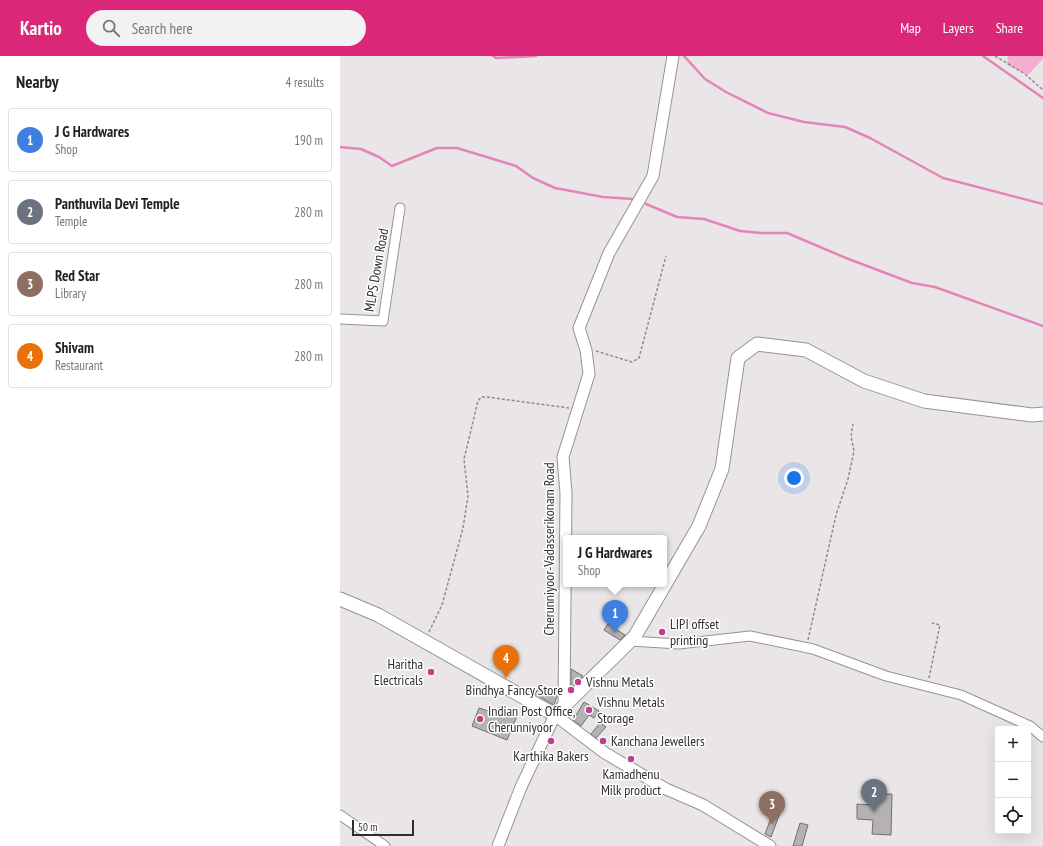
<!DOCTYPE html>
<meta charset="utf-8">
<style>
:root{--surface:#fff;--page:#f2f2f2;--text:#222;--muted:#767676;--line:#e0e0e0;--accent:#db2777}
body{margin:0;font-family:"PT Sans Narrow",sans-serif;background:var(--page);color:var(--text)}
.controls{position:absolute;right:12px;bottom:12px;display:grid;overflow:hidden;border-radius:4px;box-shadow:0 4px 16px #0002}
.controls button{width:36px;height:36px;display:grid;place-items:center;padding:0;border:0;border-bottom:1px solid var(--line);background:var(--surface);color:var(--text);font:20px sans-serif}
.scale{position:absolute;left:12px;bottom:10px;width:62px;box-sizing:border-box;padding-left:4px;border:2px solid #302f2f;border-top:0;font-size:11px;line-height:14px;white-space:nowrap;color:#302f2f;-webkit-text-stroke:3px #fff;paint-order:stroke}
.you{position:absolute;left:454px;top:422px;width:14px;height:14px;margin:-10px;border:3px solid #fff;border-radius:50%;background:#1a73e8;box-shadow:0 0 0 6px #1a73e833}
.badge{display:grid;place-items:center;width:26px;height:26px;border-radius:50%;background:var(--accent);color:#fff;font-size:13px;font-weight:700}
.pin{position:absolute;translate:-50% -33px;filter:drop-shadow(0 1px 2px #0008)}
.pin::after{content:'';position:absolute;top:21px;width:14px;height:12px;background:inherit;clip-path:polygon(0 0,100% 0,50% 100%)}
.popup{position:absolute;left:223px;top:479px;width:104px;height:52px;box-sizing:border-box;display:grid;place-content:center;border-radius:4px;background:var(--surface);filter:drop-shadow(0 1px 3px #0005);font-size:13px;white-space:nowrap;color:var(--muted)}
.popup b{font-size:15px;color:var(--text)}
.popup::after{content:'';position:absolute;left:50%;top:100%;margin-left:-8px;border:8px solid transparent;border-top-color:var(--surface)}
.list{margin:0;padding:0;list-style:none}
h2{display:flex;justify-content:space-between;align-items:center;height:52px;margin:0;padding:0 16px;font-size:17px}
h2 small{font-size:13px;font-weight:400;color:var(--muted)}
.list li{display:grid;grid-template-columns:26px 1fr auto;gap:12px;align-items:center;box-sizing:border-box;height:64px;margin:0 8px 8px;padding:0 8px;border:1px solid var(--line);border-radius:4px}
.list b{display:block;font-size:15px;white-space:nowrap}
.list p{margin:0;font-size:13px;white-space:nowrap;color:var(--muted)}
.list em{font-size:13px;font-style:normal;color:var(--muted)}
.icon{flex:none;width:22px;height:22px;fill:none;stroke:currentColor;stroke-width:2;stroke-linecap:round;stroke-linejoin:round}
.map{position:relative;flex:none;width:703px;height:790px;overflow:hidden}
header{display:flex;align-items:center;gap:24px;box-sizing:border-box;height:56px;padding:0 20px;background:var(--accent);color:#fff}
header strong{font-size:19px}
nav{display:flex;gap:22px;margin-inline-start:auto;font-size:14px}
.search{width:280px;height:36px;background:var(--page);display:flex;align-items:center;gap:10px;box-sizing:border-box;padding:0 14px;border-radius:22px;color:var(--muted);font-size:15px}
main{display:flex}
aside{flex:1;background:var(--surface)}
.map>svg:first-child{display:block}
.green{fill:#f5aed2}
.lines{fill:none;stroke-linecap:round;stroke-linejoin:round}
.stream{stroke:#e485b8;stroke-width:2.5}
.building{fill:#b5b2b3;stroke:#716e70}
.minor-casing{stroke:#969394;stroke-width:11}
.tertiary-casing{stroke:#969394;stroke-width:13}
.secondary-casing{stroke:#969394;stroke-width:15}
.path{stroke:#8d8b8c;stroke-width:1.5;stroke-dasharray:3 2;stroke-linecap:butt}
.minor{stroke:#fff;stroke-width:9}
.tertiary{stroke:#fff;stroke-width:11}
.secondary{stroke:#fff;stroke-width:13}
.poi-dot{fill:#bf3f8b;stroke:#fff;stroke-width:1.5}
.labels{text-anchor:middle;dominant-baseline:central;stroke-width:3;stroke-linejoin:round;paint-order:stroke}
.street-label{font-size:14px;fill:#302f2f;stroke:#fff}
.poi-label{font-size:14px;fill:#302f2f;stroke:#fff;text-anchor:start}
</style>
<header>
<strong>Kartio</strong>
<div class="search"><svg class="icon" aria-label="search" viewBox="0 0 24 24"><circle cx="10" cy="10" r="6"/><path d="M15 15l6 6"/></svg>Search here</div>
<nav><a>Map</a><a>Layers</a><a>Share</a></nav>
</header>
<main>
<aside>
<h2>Nearby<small>4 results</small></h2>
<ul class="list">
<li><span class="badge" style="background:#3f7fe0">1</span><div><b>J G Hardwares</b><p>Shop</p></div><em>190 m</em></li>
<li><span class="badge" style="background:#6b7280">2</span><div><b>Panthuvila Devi Temple</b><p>Temple</p></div><em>280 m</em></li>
<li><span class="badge" style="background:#8d6e63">3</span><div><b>Red Star</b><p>Library</p></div><em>280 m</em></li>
<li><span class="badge" style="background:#e8710a">4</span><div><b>Shivam</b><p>Restaurant</p></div><em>280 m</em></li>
</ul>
</aside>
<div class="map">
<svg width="703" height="790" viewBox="0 0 703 790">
<rect width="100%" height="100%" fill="#eae6e8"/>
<path class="green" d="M668,0H703V3L688,19L667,9Z"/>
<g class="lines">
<g class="stream">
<path d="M153,0L156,2L196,0"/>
<path d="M344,0L365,23L386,36L428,57L464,66L505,71L530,82L603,122L703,148"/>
<path d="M643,0L703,42"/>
<path d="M0,91L21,93L39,101L52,110L97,92H117L176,110L193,122L215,132L263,141L293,143"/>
<path d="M306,148L337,161L364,163L400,175L421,177H447L506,202L572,227L595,231L703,270"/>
</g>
</g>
<g class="building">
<path d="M268,568L285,579L280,584L264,574Z"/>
<path d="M231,613L243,620L231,632Z"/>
<path d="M201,628L217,640L214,649L195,638Z"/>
<path d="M244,646L259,655L254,662L249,659L241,670L233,664Z"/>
<path d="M160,651L178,658L167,684L132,670L139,652L157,658Z"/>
<path d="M260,667L266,671L256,682L251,678Z"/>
<path d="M532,738H552L551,779L532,778L533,764L517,763V748L532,749Z"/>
<path d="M434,754L440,757L431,781L425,778Z"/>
<path d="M460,767L468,769L462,790H453Z"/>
</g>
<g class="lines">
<g class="minor-casing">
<g id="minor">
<path d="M0,263L43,265L60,152"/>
<path d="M290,585L339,588L410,580L473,593L546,620L621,639L690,670L703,681"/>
<path d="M0,759L45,790"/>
</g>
</g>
<g class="tertiary-casing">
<g id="tertiary">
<path d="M224,650L226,437L223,401L249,318L246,294L239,272L269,197L313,120L333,0"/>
<path d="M158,790L181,731L215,659L265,697L326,733L363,749L430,790"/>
</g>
</g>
<g class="secondary-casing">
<path id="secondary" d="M0,543L38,559L215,659L295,580L359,470L382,413L398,302L417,288L466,294L524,325L584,345L692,359L703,358"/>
</g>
<g class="path">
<path d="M655,0L685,18L703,34"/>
<path d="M256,295L292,306L299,302L326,200"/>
<path d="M89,576L102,549L123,472L128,440L124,403L138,345L141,341H147L229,352"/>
<path d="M468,584L496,459L508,423L514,395L511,380L513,368"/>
<path d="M589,622L600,569L592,567"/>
</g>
<use href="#minor" class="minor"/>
<use href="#tertiary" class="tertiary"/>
<use href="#secondary" class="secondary"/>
</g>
<g class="poi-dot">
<circle cx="322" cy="576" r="4"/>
<circle cx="91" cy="616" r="4"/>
<circle cx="238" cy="626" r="4"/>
<circle cx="231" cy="634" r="4"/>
<circle cx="249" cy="654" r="4"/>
<circle cx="140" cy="663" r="4"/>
<circle cx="211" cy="685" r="4"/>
<circle cx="263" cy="685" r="4"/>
<circle cx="291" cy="703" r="4"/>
</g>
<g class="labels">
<g class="street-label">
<text transform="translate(36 214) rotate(-80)">MLPS Down Road</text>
<text transform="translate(209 493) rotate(-90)">Cherunniyoor-Vadasserikonam Road</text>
</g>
<g class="poi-label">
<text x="330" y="568">LIPI offset<tspan x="330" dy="16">printing</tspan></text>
<text x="83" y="608" text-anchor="end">Haritha<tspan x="83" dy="16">Electricals</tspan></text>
<text x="246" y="626">Vishnu Metals</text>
<text x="223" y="634" text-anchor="end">Bindhya Fancy Store</text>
<text x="257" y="646">Vishnu Metals<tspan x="257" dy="16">Storage</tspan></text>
<text x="148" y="655">Indian Post Office,<tspan x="148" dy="16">Cherunniyoor</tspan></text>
<text x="271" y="685">Kanchana Jewellers</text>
<text x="211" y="700" text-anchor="middle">Karthika Bakers</text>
<text x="291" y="718" text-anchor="middle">Kamadhenu<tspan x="291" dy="16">Milk product</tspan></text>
</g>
</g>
</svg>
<div class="controls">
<button>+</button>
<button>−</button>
<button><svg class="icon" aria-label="locate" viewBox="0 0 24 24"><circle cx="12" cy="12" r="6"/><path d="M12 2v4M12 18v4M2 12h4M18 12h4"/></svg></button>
</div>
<div class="scale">50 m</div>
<div class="you"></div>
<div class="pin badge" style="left:275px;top:577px;background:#3f7fe0">1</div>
<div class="popup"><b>J G Hardwares</b>Shop</div>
<div class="pin badge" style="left:534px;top:756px;background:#6b7280">2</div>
<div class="pin badge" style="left:432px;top:768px;background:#8d6e63">3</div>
<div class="pin badge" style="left:166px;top:622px;background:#e8710a">4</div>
</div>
</main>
